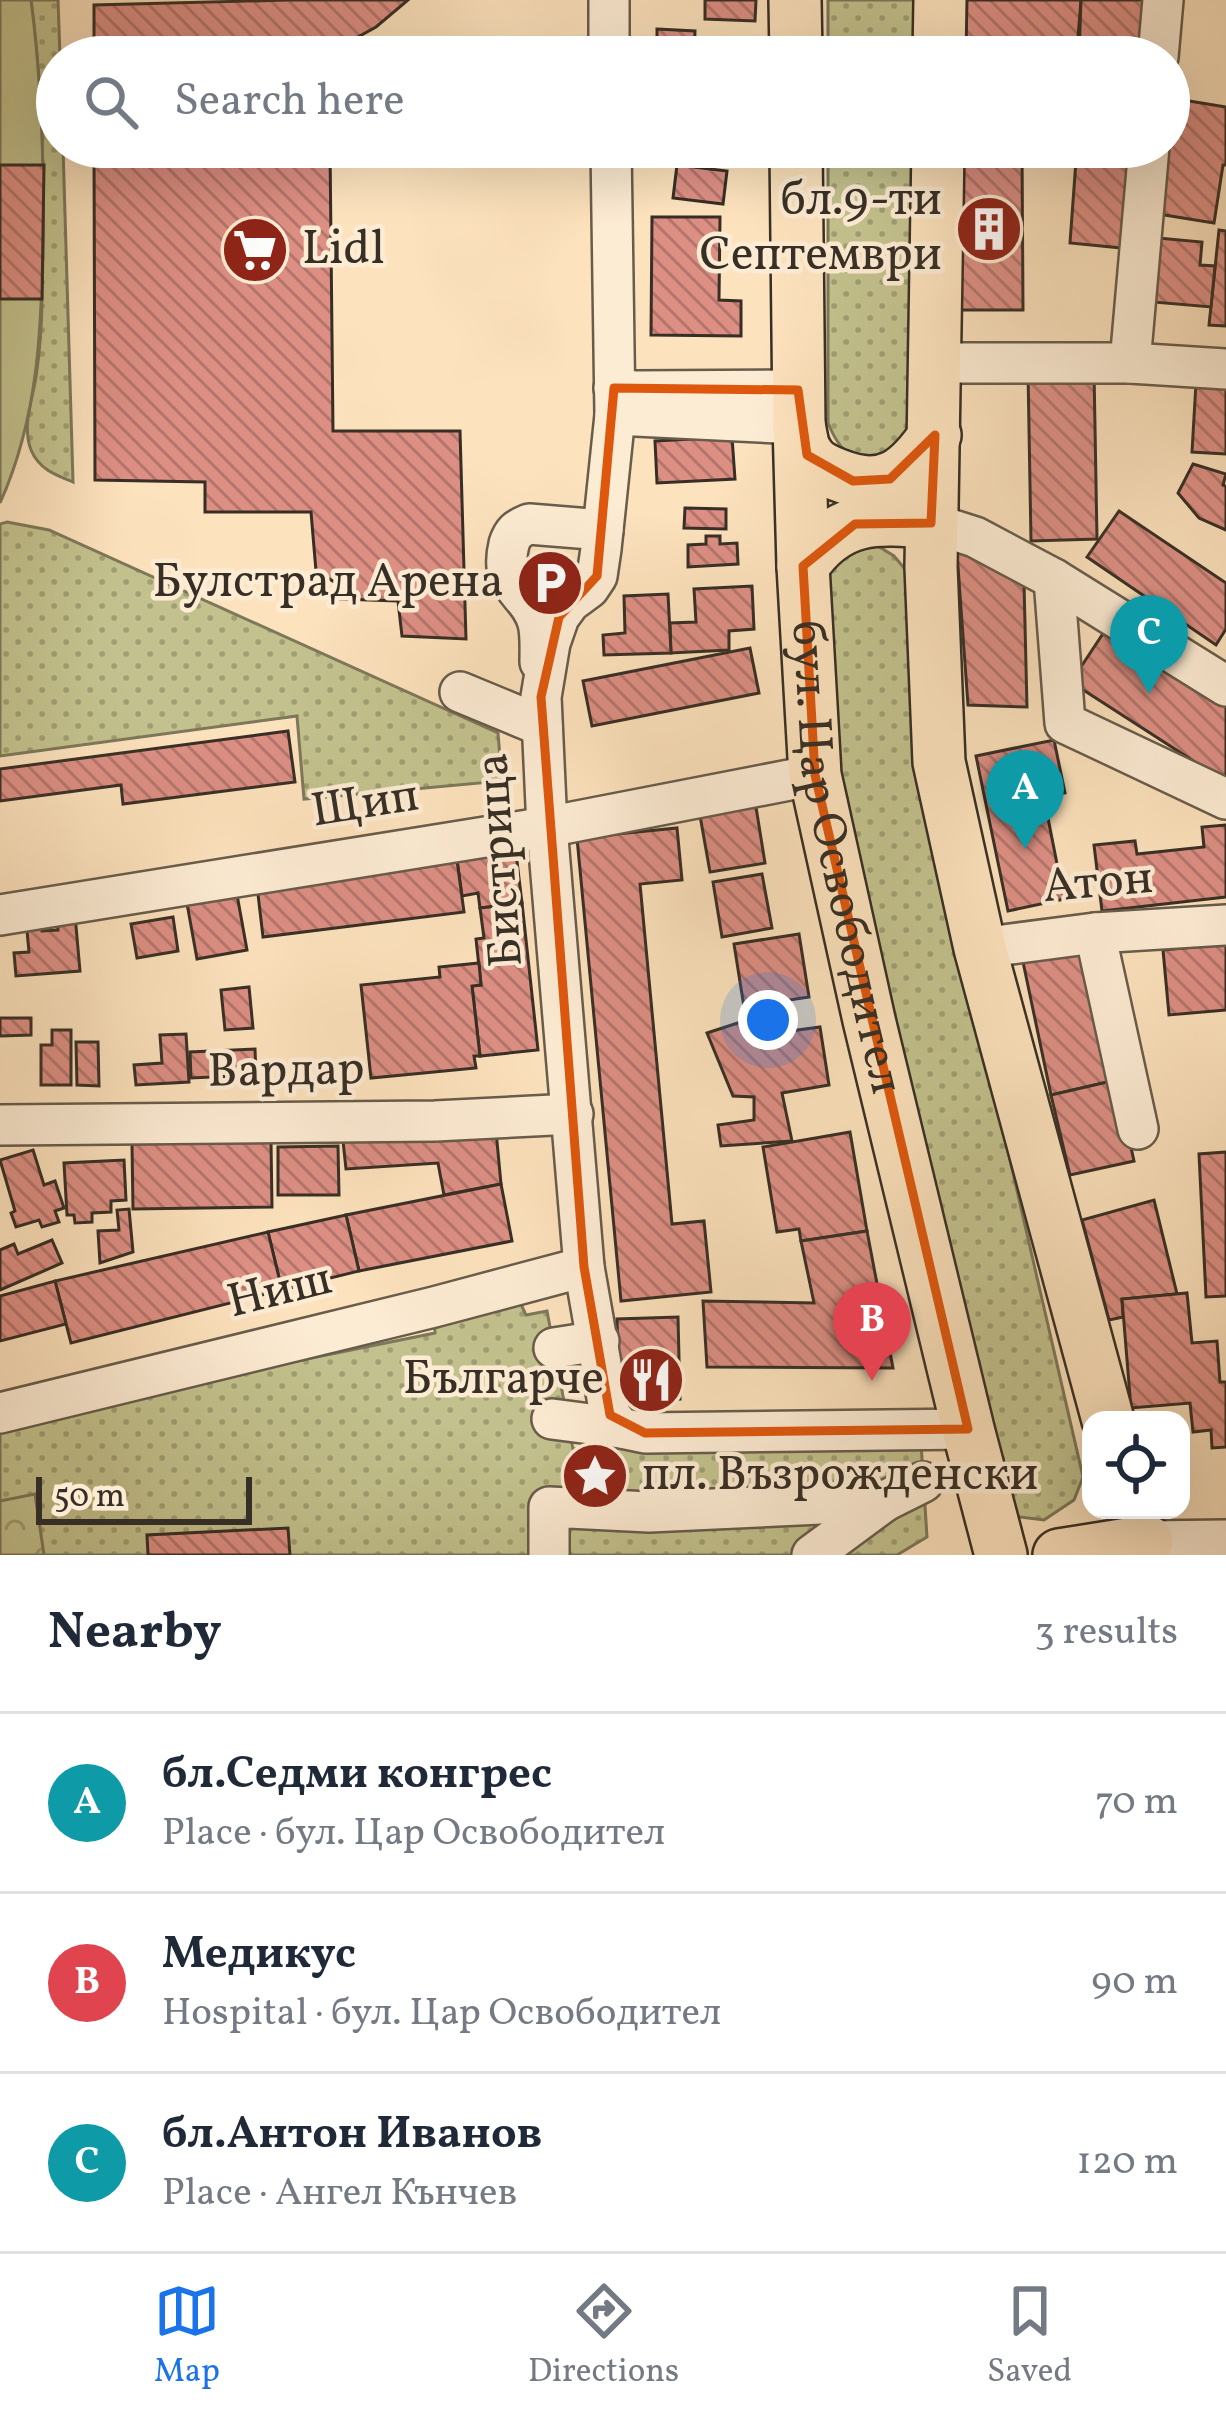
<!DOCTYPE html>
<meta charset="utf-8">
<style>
:root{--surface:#fff;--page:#f2f2f3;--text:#1f2937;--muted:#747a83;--line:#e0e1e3;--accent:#1a73e8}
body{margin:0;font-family:Vollkorn,serif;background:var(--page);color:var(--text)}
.controls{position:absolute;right:36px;bottom:36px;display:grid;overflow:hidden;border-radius:24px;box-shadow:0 12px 48px #0002}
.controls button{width:108px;height:108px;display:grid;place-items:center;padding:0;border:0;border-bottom:3px solid var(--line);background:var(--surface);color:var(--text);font:60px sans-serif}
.scale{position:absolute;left:36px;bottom:30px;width:216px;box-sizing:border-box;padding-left:12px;border:6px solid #372f25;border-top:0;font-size:33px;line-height:42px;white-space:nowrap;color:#372f25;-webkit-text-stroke:9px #fdecd4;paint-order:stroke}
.you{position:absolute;left:768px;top:1020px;width:42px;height:42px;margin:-30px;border:9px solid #fff;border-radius:50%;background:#1a73e8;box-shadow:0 0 0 18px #1a73e833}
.badge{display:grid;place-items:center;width:78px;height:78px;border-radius:50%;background:var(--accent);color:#fff;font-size:39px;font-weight:700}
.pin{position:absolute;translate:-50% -99px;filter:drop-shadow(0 3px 6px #0008)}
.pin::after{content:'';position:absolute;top:63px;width:42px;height:36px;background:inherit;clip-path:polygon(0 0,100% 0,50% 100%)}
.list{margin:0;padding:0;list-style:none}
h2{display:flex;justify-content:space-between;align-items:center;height:156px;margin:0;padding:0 48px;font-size:51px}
h2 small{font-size:39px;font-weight:400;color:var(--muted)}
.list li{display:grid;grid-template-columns:78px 1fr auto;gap:36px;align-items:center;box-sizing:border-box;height:180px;padding:0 48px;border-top:3px solid var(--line)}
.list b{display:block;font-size:45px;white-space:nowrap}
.list p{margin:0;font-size:39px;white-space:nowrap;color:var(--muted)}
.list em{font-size:39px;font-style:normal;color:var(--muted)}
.icon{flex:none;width:66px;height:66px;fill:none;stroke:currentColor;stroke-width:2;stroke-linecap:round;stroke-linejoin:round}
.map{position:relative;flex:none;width:1226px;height:1555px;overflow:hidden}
.search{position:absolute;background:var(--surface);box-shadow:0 12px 48px #0002;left:36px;right:36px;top:36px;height:132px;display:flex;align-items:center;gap:30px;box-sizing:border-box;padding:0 42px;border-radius:66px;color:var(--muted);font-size:45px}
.sheet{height:696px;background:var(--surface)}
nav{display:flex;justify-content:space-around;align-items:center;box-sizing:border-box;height:168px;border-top:3px solid var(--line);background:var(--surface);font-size:33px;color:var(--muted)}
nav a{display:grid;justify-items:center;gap:6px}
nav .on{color:var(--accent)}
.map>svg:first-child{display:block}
.grass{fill:url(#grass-dots);stroke:#7d785a;stroke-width:3}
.forest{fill:url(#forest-crowns);stroke:#7d785a;stroke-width:3}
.pitch{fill:#c3c28e;stroke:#7d785a;stroke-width:3}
.building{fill:url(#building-back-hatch);stroke:#372f25;stroke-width:3}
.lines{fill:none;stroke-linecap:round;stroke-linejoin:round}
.minor-casing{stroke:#685c4b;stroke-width:44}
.major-casing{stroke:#372f25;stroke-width:56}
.minor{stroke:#fdecd4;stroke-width:39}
.major{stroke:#fce2bd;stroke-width:51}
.marked{fill:none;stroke:#df570d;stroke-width:9;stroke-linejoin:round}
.labels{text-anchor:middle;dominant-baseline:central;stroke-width:9;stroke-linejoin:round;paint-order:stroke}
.poi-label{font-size:48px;fill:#372f25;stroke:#fdecd4;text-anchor:end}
.street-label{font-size:48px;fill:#372f25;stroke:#fdecd4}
</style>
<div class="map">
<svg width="1226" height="1555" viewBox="0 0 1226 1555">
<defs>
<pattern id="grass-dots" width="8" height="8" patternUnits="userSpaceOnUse" patternTransform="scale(3)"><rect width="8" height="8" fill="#c3c28e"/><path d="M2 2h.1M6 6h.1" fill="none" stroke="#9f9e74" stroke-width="1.8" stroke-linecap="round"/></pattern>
<pattern id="forest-crowns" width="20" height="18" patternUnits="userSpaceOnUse" patternTransform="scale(3)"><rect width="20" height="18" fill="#c3c28e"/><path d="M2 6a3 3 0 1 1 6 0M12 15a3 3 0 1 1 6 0" fill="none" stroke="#9f9e74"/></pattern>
<pattern id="building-back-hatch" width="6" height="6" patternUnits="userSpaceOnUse" patternTransform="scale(3)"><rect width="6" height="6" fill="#dd8f84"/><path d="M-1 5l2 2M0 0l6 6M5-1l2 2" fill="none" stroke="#b4756c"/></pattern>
</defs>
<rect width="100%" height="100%" fill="#fce2bd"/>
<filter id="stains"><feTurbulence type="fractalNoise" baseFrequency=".00167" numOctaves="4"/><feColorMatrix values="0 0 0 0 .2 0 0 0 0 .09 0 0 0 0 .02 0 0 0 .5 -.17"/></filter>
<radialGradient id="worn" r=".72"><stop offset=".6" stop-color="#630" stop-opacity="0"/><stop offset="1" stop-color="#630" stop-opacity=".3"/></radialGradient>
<g class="grass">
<path d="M31,0H58L60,57H57V147H63L73,482C55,475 39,469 31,450C22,426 32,401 36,377C40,350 42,322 42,295C45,196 44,98 31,0Z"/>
<rect x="828" y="0" width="86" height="57"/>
<path d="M828,147H914L913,428L886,459C851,455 843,459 828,423Z"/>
<path d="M7,522L49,530L498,733L502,781L304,799L297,716L0,756V524Z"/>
<path d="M873,543L894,556L910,575L927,800L1083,1477L1074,1500L1044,1520L1005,1515L832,772L828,561Z"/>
<path d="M518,1298L526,1315L547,1311L573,1449L647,1445L921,1443L927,1537L897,1555H0V1421L435,1333L434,1311Z"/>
</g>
<path class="forest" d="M35,1494L44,1555H0V1501Z"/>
<path class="pitch" d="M0,0H31C41,77 44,154 43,231C42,324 39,417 0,503Z"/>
<g class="building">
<path d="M288,0H408L376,27L329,53V57H94V5Z"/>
<path d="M705,0H756L755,21L705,19Z"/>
<path d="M967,0H1081L1077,50L1021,49V57H956V46H966Z"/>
<path d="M1081,0H1148L1146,57H1079Z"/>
<path d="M657,29L695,31L694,57H657Z"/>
<path d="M1171,98L1226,107V165H1223L1214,223L1152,213L1163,147H1169Z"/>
<path d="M94,147H330L333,431H460L466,639L402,636L398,601L340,599L336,583L316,571L311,512H205V482L95,480Z"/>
<path d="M695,147H732L730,158L694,154Z"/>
<path d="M955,147H1022L1023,310H956Z"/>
<path d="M1077,147H1130L1122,248L1070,243Z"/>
<path d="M0,165H44L42,299H0Z"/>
<path d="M677,165L727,171L723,204L673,198Z"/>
<path d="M652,217H720L719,300L741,301V336L651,335Z"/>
<path d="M1219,230L1226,231V326L1209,325Z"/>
<path d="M1147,237L1202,242L1200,265L1215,266L1211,307L1141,301Z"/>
<path d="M1094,371L1097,539L1031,541L1028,372Z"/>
<path d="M1196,383L1226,385V454L1192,452Z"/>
<path d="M732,437L735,479L657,483L655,441Z"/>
<path d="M1193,464L1226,474L1223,485L1226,486V530L1199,518L1178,493Z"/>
<path d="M685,508L726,509V529L684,528Z"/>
<path d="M1119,511L1226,583V629L1216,645L1087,557Z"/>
<path d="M706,536H720V544L737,543L738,564L688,567V545L706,544Z"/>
<path d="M956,539L1024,583L1027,707L968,705Z"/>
<path d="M752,586L754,629L729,631V650L671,653L670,623L696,622L694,589Z"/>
<path d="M668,594L671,653L604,655L603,635L625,633L624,596Z"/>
<path d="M1106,629L1226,706V782L1071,682Z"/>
<path d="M750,648L759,693L592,726L583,681Z"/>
<path d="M288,731L295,782L123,804L121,785L0,801V769Z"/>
<path d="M1054,740L1065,793L1044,798L1064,899L1008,911L976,756Z"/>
<path d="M755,801L765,863L710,872L699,810Z"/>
<path d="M1226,825V897L1102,911L1094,845L1135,841L1137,854L1204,847L1202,827Z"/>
<path d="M677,828L682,880L640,884L672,1224L704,1221L711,1292L621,1301L577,838Z"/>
<path d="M515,845L522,903L480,908L478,893L462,896L456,853Z"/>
<path d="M456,853L464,912L263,937L256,877Z"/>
<path d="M762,874L772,928L722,937L713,882Z"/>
<path d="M236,889L247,950L197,959L186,898Z"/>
<path d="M522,903L538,1050L480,1056L472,986L481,985L476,939L484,938L480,908Z"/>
<path d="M75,915L80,971L16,976L14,953L29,952L26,920L41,918L42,931L58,930L57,916Z"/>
<path d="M173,917L178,951L137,958L131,924Z"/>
<path d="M799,934L809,997L744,1007L734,944Z"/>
<path d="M1226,944V1010L1169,1015L1163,950Z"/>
<path d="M1087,949L1116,1080L1051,1095L1023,962Z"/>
<path d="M479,963L481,985L472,986L480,1056H474L476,1068L371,1078L361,985L440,977L439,967Z"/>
<path d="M249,987L253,1028L225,1030L221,990Z"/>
<path d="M756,1017L761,1035L820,1027L829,1085L782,1093L792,1141L721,1146L718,1125L754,1120V1097L733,1096L707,1033Z"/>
<path d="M0,1018H31V1035L0,1036Z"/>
<path d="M52,1030H71V1085H41V1045H52Z"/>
<path d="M186,1034L189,1082L136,1085L134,1065L162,1063L160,1035Z"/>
<path d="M76,1042H98L99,1086L77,1085Z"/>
<path d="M255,1049L256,1075L191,1078L190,1052Z"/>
<path d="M1116,1080L1134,1161L1070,1175L1051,1095Z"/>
<path d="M496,1131L501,1184L444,1195L438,1163L346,1169L343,1141Z"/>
<path d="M850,1132L867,1231L801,1241L799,1229L777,1232L763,1147Z"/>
<path d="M271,1142L272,1207L133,1209L132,1144Z"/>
<path d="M338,1146L339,1195H278V1147Z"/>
<path d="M33,1150L44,1185L55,1181L64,1208L55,1211L59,1222L42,1227L39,1220L16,1227L11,1213L15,1211L0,1160Z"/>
<path d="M1226,1152V1296L1206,1297L1199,1154Z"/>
<path d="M124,1160L126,1200L111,1201V1212L92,1213V1222L75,1223L74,1215H67L64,1163Z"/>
<path d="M501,1184L512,1241L359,1271L346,1215Z"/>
<path d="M1154,1200L1177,1294L1122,1299L1123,1317L1109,1320L1082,1220Z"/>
<path d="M129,1209L133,1252L100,1263L98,1231L119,1230L117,1210Z"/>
<path d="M346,1215L359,1271L282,1290L268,1232Z"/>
<path d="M867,1231L893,1368L707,1367L703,1301L814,1303L801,1241Z"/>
<path d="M268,1232L282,1290L71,1343L55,1281Z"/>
<path d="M52,1240L62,1263L0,1290V1250L14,1244L18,1254Z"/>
<path d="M55,1281L66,1324L0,1341V1296Z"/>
<path d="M1187,1293L1192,1343L1217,1341L1220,1382H1226V1447L1212,1448L1211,1430L1193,1432L1190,1403L1131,1408L1122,1299Z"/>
<path d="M678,1317L680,1399L619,1400L617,1319Z"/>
<path d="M288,1528L290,1555H148L147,1535Z"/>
</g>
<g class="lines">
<g class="minor-casing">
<g id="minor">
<path d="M609,0V57"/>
<path d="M1158,57L1163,0"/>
<path d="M611,147L615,415L601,549L597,576L589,588L570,602L559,617L550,643L541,697L547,827L584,1267L610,1415L621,1428L645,1433L968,1429"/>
<path d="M935,363H1130L1226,369"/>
<path d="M1130,363L1149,147"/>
<path d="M614,388L635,391L798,390"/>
<path d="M615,415L799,424"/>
<path d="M931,523L975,537L1054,579L1226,686"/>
<path d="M1054,579L1065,723L1226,799"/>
<path d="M540,662C540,649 541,635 538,623C529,590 498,590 509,544C513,532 517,529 529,524L603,530"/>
<path d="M460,692L542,726"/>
<path d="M0,915L547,827L815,775"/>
<path d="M1095,933L1138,1129"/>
<path d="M980,948L1095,933L1226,925"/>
<path d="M0,1125L435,1121L573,1114"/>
<path d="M554,1348L599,1341"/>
<path d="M0,1413L434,1307L584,1267"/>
<path d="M552,1419L621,1428"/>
<path d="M1147,1541L1226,1540"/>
<path d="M549,1555V1507L649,1512L885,1501"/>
<path d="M812,1555L885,1501L923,1482"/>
</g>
</g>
<g class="major-casing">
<g id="major">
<path d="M795,0L796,57"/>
<path d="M939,57L940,0"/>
<path id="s1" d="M796,147L799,424L803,566L815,775L869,1020L968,1429L1001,1555"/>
<path d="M938,147L931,567L939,762L980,948L1108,1420"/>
<path d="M799,425C801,433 802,446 807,453C813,465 827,471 838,475C885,494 909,473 935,435"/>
<path d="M803,566C837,515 877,517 931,523"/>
<path d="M1059,1555L1147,1541"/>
</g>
</g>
<use href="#minor" class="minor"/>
<use href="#major" class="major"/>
</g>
<path class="marked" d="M614,388L798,390L807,455L853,481L890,479L935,435L931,523L855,524L803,566L815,775L968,1429L645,1433L610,1415L584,1267L541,697L559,617L597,576Z"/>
<defs>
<g id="building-disc" transform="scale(3.45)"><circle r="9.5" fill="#8f2418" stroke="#fdecd4"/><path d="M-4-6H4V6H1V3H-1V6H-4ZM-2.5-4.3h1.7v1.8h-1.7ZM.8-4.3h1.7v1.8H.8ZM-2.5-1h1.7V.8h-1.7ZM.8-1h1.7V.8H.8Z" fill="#fff"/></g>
<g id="supermarket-disc" transform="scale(3.45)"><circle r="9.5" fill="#8f2418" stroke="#fdecd4"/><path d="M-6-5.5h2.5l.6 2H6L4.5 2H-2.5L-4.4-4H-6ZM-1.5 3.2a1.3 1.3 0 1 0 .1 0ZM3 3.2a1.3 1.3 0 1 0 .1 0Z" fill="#fff"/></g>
<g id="parking-disc" transform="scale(3.45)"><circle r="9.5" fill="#8f2418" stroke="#fdecd4"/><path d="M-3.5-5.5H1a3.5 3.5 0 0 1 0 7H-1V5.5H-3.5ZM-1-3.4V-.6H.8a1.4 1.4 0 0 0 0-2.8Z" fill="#fff"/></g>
<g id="restaurant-disc" transform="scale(3.45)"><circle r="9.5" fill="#8f2418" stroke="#fdecd4"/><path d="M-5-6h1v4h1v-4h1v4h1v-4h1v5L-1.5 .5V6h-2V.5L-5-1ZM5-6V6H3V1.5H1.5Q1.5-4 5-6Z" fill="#fff"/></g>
<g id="sight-disc" transform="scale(3.45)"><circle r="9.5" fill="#8f2418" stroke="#fdecd4"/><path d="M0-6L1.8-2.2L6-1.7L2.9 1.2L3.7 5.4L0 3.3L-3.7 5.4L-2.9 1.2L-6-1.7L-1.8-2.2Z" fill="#fff"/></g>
</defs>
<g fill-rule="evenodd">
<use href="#building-disc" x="989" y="229"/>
<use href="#supermarket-disc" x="255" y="250"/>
<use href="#parking-disc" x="550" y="583"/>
<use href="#restaurant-disc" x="651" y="1380"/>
<use href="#sight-disc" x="595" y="1476"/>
</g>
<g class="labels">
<g class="poi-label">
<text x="942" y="201">бл.9-ти<tspan x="942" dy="55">Септември</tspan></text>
<text x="302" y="250" text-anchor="start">Lidl</text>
<text x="504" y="583">Булстрад Арена</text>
<text x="604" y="1380">Българче</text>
<text x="642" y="1476" text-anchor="start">пл. Възрожденски</text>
</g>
<g class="street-label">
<text transform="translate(365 805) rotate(-9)">Щип</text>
<text stroke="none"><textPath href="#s1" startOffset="714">бул. Цар Освободител</textPath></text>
<text transform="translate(501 860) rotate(-94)">Бистрица</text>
<text transform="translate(1098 884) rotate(-5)">Атон</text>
<text transform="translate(286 1072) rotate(-1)">Вардар</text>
<text transform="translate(280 1292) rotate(-14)">Ниш</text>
</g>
</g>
<rect width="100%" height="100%" filter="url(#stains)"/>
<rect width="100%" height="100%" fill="url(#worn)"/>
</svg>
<div class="controls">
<button><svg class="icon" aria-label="locate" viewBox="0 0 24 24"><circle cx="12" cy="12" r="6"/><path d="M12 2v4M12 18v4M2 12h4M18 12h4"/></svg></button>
</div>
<div class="scale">50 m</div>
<div class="you"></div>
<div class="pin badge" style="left:1025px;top:849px;background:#0f9aa8">A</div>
<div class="pin badge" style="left:872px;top:1381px;background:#e0444e">B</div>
<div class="pin badge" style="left:1149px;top:694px;background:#0f9aa8">C</div>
<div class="search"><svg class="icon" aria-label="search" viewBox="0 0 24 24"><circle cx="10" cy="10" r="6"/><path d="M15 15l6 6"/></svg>Search here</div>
</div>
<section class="sheet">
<h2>Nearby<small>3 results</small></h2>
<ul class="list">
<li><span class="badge" style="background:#0f9aa8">A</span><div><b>бл.Седми конгрес</b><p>Place · бул. Цар Освободител</p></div><em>70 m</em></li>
<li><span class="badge" style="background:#e0444e">B</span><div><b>Медикус</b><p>Hospital · бул. Цар Освободител</p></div><em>90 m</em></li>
<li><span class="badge" style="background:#0f9aa8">C</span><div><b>бл.Антон Иванов</b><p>Place · Ангел Кънчев</p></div><em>120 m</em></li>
</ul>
</section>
<nav>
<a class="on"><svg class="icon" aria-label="map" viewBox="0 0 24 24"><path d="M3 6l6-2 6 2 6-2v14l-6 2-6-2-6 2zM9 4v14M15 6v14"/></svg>Map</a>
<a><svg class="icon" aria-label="directions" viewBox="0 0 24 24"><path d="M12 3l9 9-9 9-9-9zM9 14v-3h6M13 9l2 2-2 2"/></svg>Directions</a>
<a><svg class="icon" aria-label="saved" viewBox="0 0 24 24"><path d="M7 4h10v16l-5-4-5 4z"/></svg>Saved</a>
</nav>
